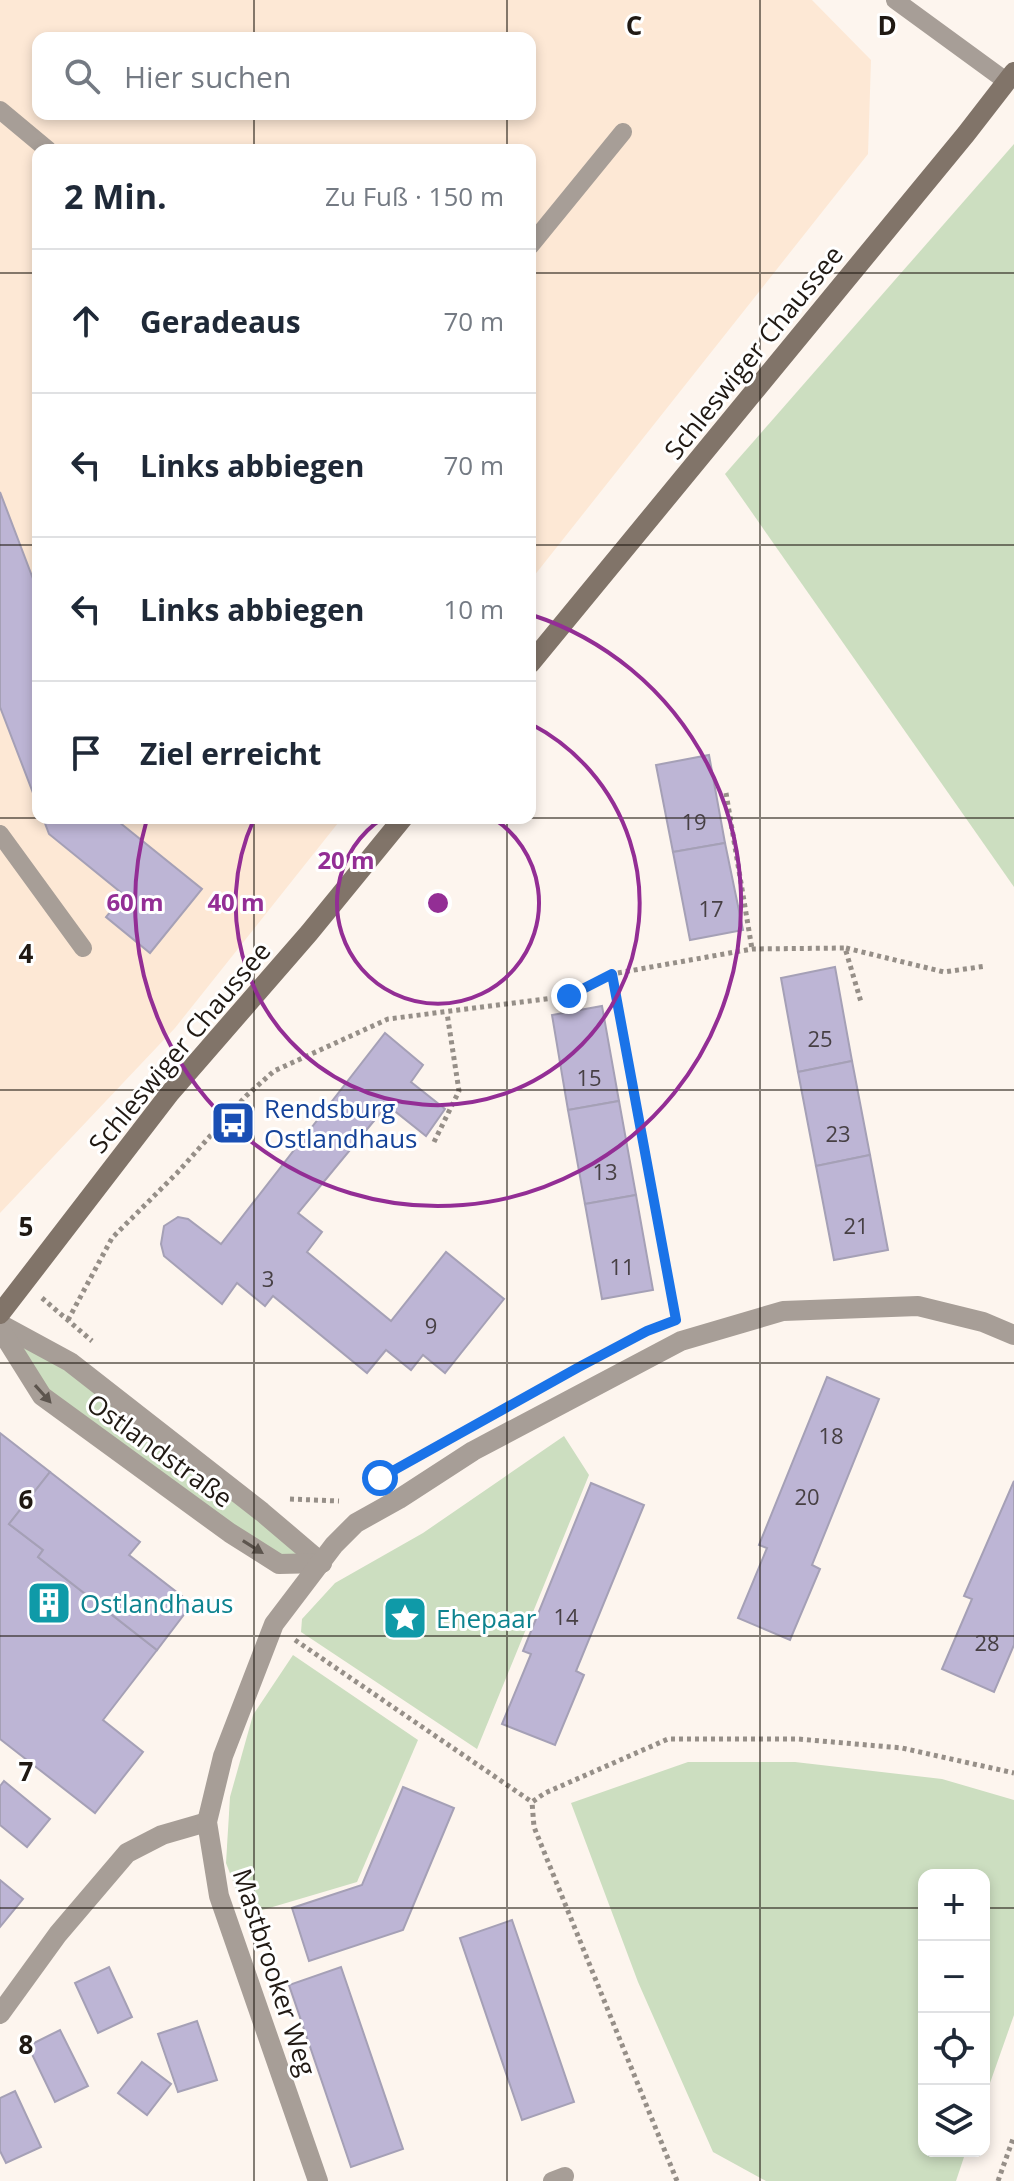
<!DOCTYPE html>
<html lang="de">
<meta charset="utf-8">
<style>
:root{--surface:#fff;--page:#f2f2f3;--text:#1f2937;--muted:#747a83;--line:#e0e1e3}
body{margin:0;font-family:"Open Sans",sans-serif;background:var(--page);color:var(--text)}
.controls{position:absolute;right:24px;bottom:24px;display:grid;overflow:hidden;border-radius:16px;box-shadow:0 4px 12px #0003}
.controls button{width:72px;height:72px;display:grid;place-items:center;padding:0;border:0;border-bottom:2px solid var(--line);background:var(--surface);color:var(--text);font:40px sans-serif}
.stop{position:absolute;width:24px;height:24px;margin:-18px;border:6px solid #1a73e8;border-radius:50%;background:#fff}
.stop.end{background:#1a73e8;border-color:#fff;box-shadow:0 2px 8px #0008}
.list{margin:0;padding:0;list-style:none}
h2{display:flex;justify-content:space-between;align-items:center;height:104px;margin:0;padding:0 32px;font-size:34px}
h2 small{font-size:26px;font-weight:400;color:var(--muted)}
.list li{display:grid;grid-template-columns:52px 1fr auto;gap:24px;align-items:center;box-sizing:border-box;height:144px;padding:0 32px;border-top:2px solid var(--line)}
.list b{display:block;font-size:30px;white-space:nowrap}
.list em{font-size:26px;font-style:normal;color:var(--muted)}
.icon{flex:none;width:44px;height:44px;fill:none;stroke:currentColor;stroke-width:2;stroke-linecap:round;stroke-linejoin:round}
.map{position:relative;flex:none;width:1014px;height:2181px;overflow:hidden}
.search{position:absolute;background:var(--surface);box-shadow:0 4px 12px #0003;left:32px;top:32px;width:504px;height:88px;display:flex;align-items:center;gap:20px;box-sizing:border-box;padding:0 28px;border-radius:16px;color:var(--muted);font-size:30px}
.panel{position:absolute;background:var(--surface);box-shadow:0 4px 12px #0003;left:32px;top:144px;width:504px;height:680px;border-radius:16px}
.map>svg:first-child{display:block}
.built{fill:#fde8d5;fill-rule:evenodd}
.green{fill:#ccdec0}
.building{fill:#bdb5d5;stroke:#a5a0b6;stroke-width:2}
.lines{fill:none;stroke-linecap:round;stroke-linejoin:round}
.path{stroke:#968f88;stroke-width:5;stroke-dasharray:4 4;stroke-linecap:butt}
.lane{stroke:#a79e97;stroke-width:18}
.street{stroke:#a79e97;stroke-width:20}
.secondary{stroke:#817469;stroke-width:20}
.oneway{fill:#5d554e}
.route{stroke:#1a73e8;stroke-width:10}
.grid{fill:none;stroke:#201913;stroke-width:2;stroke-opacity:0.55}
.ring{fill:none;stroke:#932e95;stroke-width:4}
.labels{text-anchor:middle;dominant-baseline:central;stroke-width:6;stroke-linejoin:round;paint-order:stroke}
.number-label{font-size:22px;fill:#474044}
.street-label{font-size:26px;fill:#201913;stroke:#fff}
.transit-label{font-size:26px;fill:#164399;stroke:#fff;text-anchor:start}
.culture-label{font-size:26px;fill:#0d838f;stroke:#fff;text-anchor:start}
.grid-label{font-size:26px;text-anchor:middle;font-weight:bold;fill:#201913;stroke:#fff;stroke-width:6;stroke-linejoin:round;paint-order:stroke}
.centre{fill:#932e95;stroke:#fff;stroke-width:4}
.ring-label{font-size:24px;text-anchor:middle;font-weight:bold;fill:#932e95;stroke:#fff;stroke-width:6;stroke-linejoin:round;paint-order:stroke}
</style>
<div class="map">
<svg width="1014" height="2181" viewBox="0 0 1014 2181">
<rect width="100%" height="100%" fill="#fdf5ee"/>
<path class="built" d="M0,0H812L871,60L868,154L530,581V150H38V818H342L175,1028L0,1213ZM38,38H530V114H38Z"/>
<g class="green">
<path d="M1014,144V887L725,474Z"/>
<path d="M0,1329L70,1362L322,1563L276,1562L46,1399Z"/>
<path d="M564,1436L589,1475L477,1749L301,1632L302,1619L335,1583L423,1533Z"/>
<path d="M293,1655L418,1740L357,1882L246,1915L226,1863L230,1797L253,1715Z"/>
<path d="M688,1762H795L942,1779L1014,1800V2015L984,2100V1875H924V2151H966L956,2181H766L713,2152L638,1982L571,1803Z"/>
</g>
<g class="building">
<path d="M0,492L38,592V806L0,707Z"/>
<path d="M709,755L725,843L673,852L656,765Z"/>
<path d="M43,818H114L202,889L150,953L106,917L124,895L49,834Z"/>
<path d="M725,843L743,930L690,940L673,852Z"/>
<path d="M835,967L852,1061L798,1072L781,978Z"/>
<path d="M602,1006L619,1101L568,1110L552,1015Z"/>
<path d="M385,1033L423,1065L411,1082L445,1109L426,1136L387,1105L298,1213L322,1232L307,1252L391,1321L446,1252L504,1299L445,1373L423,1355L411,1370L386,1350L367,1373L273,1296L265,1306L237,1283L222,1304L164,1256L161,1244L164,1226L178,1217L188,1219L221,1244Z"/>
<path d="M852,1061L870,1155L816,1166L798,1072Z"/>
<path d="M619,1101L636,1195L585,1204L568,1110Z"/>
<path d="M870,1155L888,1250L834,1260L816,1166Z"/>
<path d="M636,1195L653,1290L602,1299L585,1204Z"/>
<path d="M827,1377L879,1399L812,1565L820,1569L790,1640L738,1618L767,1548L759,1545Z"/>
<path d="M0,1433L50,1472L9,1524L43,1550L38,1557L157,1650L103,1720L143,1752L95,1813L0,1739Z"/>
<path d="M50,1472L140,1542L129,1555L192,1604L157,1650L38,1557L43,1550L9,1524Z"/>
<path d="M1014,1481V1645L994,1692L942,1669L972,1599L964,1596Z"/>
<path d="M591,1483L644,1505L576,1671L584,1675L555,1745L502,1724L531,1654L523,1651Z"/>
<path d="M4,1781L50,1819L27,1847L0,1825V1786Z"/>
<path d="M403,1787L454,1808L403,1930L309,1961L292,1908L362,1885Z"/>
<path d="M0,1880L23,1899L0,1927Z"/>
<path d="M512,1920L574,2102L522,2120L460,1938Z"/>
<path d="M109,1967L132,2017L98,2033L75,1983Z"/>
<path d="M341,1967L403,2149L351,2167L289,1985Z"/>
<path d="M197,2021L217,2080L178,2092L158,2034Z"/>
<path d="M60,2030L88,2086L55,2102L28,2046Z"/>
<path d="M142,2062L171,2084L147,2115L118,2093Z"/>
<path d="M15,2091L41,2147L6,2163L0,2151V2098Z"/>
</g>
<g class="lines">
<g class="path">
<path d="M726,793L752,949"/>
<path d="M846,948L944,972L986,966"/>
<path d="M612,974L676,1315"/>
<path d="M434,1142L459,1091L447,1013"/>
<path d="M42,1298L92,1341"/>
<path d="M68,1320L112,1238L177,1173L246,1096L274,1071L388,1019L569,996L612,974L752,949L845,948L861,1002"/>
<path d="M290,1499L339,1501"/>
<path d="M295,1640L532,1802"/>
<path d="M677,2181L534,1827L532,1802L545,1793L668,1739H798L902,1748L1014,1773"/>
<path d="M998,2181L1014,2136"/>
</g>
<g class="lane">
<path d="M895,0L1006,81"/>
<path d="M0,110L48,150"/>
<path d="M530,246L623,132"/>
<path d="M0,834L83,948"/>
<path d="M552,2181L565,2176"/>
</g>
<g class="street">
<path d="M0,1324L70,1362L262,1512L322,1563"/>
<path d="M0,1329L42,1396L230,1533L279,1564L322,1563"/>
<path d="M0,2014L58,1934L127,1853L162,1835L207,1822"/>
<path d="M318,2181L219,1896L207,1822L223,1756L274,1624L334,1545L356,1523L399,1499L473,1451L681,1341L783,1311L918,1306L983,1322L1014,1335"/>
</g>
<g class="secondary">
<path d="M530,664L966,134L1014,72"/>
<path d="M0,1314L170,1093L309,933L403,818"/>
</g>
</g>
<defs><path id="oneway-solid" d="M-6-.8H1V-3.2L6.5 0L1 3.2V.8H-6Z" transform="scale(2)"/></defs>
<g class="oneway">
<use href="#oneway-solid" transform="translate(43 1394) rotate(48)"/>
<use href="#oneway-solid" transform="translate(253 1547) rotate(32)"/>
</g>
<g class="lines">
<path class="route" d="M380,1478L579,1367L647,1331L676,1320L612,974L569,996"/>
</g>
<path class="grid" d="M254,0V38M507,0V38M760,0V2181M254,114V150M507,114V150M0,273H38M530,273H1014M0,545H38M530,545H1014M0,818H38M254,818V2181M507,818V2181M530,818H1014M0,1090H1014M0,1363H1014M0,1636H1014M0,1908H924M984,1908H1014"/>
<g class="ring">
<path d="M493 818A101 101 0 1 1 383 818"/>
<path d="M531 724A202 202 0 1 1 254 819"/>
<path d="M532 615A303 303 0 1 1 147 819"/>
</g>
<defs>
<g id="bus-square" transform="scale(2.3)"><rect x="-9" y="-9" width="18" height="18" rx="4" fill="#1a4fb4" stroke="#fff"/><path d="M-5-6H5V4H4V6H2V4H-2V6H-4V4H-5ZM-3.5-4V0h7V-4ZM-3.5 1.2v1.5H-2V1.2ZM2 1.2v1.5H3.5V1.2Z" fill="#fff"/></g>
<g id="building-square" transform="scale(2.3)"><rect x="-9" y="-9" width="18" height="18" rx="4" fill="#0f9aa8" stroke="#fff"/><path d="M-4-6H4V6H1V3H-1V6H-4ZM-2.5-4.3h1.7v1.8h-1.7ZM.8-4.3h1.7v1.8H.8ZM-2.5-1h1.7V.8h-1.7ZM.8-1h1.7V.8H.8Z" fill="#fff"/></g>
<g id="sight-square" transform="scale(2.3)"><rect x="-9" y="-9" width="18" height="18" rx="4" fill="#0f9aa8" stroke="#fff"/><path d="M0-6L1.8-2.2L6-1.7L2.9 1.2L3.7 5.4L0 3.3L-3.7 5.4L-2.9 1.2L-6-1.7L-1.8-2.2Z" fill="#fff"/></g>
</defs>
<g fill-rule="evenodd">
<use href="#bus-square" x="233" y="1123"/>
<use href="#building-square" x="49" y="1603"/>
<use href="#sight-square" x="405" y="1618"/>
</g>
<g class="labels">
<g class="number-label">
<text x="694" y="821">19</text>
<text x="711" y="908">17</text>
<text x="820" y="1038">25</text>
<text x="589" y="1077">15</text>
<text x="838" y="1133">23</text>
<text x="605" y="1171">13</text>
<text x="856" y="1225">21</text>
<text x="622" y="1266">11</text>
<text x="268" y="1278">3</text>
<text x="431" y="1325">9</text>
<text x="831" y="1435">18</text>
<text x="807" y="1496">20</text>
<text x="566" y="1616">14</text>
<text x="987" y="1642">28</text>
</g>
<g class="street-label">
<text transform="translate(753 352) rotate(-51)">Schleswiger Chaussee</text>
<text transform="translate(179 1047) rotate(-50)">Schleswiger Chaussee</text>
<text transform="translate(160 1450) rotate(36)">Ostlandstraße</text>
<text transform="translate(275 1972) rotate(72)">Mastbrooker Weg</text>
</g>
<g class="transit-label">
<text x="264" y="1108">Rendsburg<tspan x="264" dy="30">Ostlandhaus</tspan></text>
</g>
<g class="culture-label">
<text x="80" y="1603">Ostlandhaus</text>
<text x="436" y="1618">Ehepaar</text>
</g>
</g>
<g class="grid-label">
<text x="634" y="35">C</text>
<text x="887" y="35">D</text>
<text x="26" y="963">4</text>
<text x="26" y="1236">5</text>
<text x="26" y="1509">6</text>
<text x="26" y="1781">7</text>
<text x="26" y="2054">8</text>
</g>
<circle cx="438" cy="903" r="12" class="centre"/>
<g class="ring-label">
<text x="346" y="869">20 m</text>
<text x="135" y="911">60 m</text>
<text x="236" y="911">40 m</text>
</g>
</svg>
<div class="controls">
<button>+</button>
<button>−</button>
<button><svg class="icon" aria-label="locate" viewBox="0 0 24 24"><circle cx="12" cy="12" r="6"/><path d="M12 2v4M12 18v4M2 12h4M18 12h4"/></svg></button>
<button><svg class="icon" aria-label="layers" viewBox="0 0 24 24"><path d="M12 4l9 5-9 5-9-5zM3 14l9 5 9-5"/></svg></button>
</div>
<div class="stop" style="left:380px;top:1478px"></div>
<div class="stop end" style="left:569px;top:996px"></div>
<div class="search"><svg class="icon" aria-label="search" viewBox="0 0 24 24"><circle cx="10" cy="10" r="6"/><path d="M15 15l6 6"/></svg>Hier suchen</div>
<section class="panel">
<h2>2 Min.<small>Zu Fuß · 150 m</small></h2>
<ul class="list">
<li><svg class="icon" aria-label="ahead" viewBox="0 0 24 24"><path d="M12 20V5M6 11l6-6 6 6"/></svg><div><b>Geradeaus</b></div><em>70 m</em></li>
<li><svg class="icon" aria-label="left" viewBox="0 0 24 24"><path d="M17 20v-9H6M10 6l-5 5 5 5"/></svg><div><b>Links abbiegen</b></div><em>70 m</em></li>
<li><svg class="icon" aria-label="left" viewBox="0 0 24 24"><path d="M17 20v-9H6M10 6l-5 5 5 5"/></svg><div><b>Links abbiegen</b></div><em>10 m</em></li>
<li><svg class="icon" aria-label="arrive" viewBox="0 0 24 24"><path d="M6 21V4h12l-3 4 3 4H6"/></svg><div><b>Ziel erreicht</b></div></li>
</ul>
</section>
</div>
